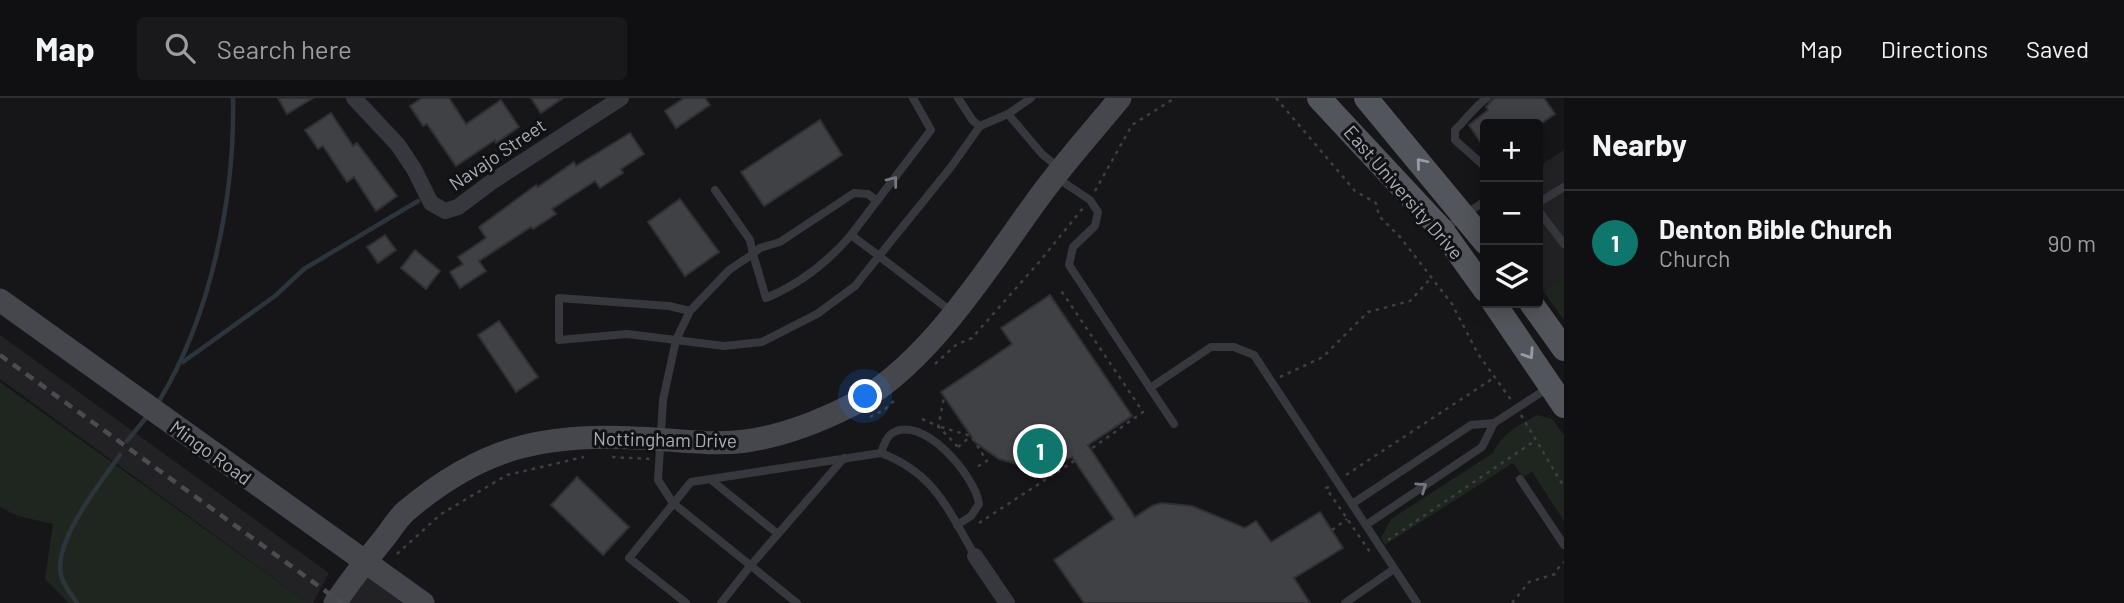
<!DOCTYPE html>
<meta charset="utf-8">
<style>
:root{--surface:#101012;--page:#19191b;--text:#f1f3f6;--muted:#9c9d9f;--line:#303032;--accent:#0f766e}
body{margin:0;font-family:Barlow,sans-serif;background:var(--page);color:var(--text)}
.controls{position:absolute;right:21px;top:21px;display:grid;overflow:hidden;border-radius:7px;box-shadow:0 4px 18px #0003}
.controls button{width:63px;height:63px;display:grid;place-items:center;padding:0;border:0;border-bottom:2px solid var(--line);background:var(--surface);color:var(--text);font:35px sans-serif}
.you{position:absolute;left:866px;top:299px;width:24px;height:24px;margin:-18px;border:5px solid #fff;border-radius:50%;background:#1a73e8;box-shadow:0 0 0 10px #1a73e833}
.badge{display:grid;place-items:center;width:46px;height:46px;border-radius:50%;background:var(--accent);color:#fff;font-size:23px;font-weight:700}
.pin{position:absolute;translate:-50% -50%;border:4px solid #fff;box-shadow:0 2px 7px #0006}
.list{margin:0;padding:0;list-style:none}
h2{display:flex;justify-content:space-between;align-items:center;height:91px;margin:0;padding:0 28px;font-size:30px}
h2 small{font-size:23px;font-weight:400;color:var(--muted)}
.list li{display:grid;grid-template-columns:46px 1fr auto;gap:21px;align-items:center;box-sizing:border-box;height:105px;padding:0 28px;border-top:2px solid var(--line)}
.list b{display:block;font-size:26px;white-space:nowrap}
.list p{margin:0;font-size:23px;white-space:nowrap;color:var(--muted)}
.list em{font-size:23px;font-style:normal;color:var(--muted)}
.icon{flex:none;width:38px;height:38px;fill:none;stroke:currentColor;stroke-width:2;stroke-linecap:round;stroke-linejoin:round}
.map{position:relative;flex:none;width:1564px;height:505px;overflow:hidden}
header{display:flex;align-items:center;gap:42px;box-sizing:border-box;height:98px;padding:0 35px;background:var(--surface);border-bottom:2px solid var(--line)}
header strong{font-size:33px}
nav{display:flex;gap:38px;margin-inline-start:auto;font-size:24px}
.search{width:490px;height:63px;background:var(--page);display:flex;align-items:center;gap:18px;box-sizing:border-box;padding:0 24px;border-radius:7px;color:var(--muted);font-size:26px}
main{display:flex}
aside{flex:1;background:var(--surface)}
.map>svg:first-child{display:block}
.built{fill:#222225}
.green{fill:#1e261f}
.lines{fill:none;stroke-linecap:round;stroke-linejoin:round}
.stream{stroke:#2c353c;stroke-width:4.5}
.building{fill:#404145;stroke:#303034;stroke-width:2}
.path{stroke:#3d3f44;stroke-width:2.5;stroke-dasharray:3.5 5;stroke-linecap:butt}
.lane{stroke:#37383d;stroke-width:8}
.street{stroke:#37383d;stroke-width:16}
.secondary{stroke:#45474d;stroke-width:23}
.primary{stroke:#53555c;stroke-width:24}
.rail{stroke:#4a4c52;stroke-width:4.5;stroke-dasharray:9 7;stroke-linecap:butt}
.oneway{stroke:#979ba6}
.oneway2{stroke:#757881}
.labels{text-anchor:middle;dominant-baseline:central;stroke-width:6;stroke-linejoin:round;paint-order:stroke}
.street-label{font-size:19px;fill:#a8adb8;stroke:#111113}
</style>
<header>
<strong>Map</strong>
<div class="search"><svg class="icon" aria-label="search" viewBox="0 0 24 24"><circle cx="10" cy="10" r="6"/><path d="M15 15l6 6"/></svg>Search here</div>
<nav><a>Map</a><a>Directions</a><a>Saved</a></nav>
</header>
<main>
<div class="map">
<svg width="1564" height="505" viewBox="0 0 1564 505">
<rect width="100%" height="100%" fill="#161618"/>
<g class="built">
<path d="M1564,52V180L1543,193L1538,186V69Z"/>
<path d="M0,237L329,475L313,505H308L0,281Z"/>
<path d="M365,463L423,505H335Z"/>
</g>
<g class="green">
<path d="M1564,180V222L1543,193Z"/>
<path d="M0,284L308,505H69L45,481L53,426L18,418L0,409Z"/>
<path d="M1537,317L1552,321L1564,337V423L1532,374L1523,379L1513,365L1385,447L1381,440L1391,421L1493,355C1501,336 1520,326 1537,317Z"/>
</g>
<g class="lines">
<g class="stream">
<path d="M183,264L275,198L304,171L418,103"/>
<path d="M159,303C211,218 235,99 233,0"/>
<path d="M127,343L145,321"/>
<path d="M77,505C71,496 63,487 61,477C53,443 101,384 120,357"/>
</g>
</g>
<g class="building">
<path d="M278,0H313L287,16Z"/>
<path d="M422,0H449L466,26L501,2L519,29L496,45L495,42L456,68L427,26L423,28L410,8Z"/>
<path d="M531,0H563L541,15Z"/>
<path d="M684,0H705L710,7L676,30L665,13Z"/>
<path d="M1494,0H1544L1555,16L1540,26H1485V51L1469,27L1488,12L1486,9Z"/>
<path d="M331,15L353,48L357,45L397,98L376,113L354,79L347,84L323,48L318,51L305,32Z"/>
<path d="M820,22L842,57L764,108L741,74Z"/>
<path d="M630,35L644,56L621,71L623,75L600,90L595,83L552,111L556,116L533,131L531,129L479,163L486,173L460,190L450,174L463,166L458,159L486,140L479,129L536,87L538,89L574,64L576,68Z"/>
<path d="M680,101L719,154L685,178L648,124Z"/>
<path d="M385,137L396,152L378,165L367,149Z"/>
<path d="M415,152L440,173L426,191L401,170Z"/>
<path d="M1050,197L1132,318L1088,347L1135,419L1152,408L1161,405L1192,408L1245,430L1256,423L1271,444L1320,414L1343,450L1294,480L1310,505H1084L1054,462L1114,421L1072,359L1056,366L1031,370L999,361L976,345L941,294L1012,246L1001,230Z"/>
<path d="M499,223L538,279L516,294L478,237Z"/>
<path d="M577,379L629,429L603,457L551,407Z"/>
</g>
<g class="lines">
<g class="path">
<path d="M1276,0L1355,93L1376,105L1379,118L1400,139L1452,206L1478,256L1512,303"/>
<path d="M1095,93L1132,27L1175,0"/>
<path d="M935,266L956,247L972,240L1040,163L1083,110"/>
<path d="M1280,279L1323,259L1368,214L1410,203L1431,180"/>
<path d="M1521,317L1564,389"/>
<path d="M870,319L884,312L896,301"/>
<path d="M922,321L938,328L960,351"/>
<path d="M941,329L971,338L987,363L975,370"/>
<path d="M938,330L944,299"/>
<path d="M958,349L971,338"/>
<path d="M612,359L650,361"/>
<path d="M1041,369L1042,383"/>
<path d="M1346,377L1495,279"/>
<path d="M1329,389L1326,390L1370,454"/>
<path d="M979,425L1074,363L1143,314L1060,191"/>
<path d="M1332,432L1347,421"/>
<path d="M1388,442L1536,342"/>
<path d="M397,456L441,416L507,377L584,359"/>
<path d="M1512,505L1529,484L1555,476L1560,467L1564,464"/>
</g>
<g class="lane">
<path d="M958,0L973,23L980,28L1008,16"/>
<path d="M1031,0L1008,16L1042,56L1059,70"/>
<path d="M1485,72L1482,66L1455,42V32C1466,22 1475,8 1487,0"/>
<path d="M1057,80L1090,102L1098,114L1095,128L1073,149L1069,167L1150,290L1211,249H1234L1254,257L1417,505"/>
<path d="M877,103L868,96L854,95L780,144L760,150L753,156L766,200C800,186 827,165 851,137L879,158L951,69L980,28"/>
<path d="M1538,105L1564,89"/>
<path d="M1538,112L1564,146"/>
<path d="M1444,131L1485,103"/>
<path d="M851,137L931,32L913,0"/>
<path d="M690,213L676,242L627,236L559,242V200L669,208L690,213L729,172L753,156L750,142L715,92"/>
<path d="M1150,290L1174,326"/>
<path d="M881,355C883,349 886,340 891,336C922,314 976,379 979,406L971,418L957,427"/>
<path d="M710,381L778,436"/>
<path d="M1520,381L1564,447"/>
<path d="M1352,406L1471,327L1494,325L1548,290"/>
<path d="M1366,427L1482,349L1494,325"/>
<path d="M686,505L629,460L691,384L881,355C934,375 948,411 975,458"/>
<path d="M721,505L751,467L844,360"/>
<path d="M797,505L673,405L658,382L663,302L676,242L724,248L762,244L817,216L855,188L879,158L952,214"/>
<path d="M1345,505L1394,471"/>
</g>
<g class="street">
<path d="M354,0L398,47L414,71L431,105L445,113L458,109L490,85L621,0"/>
<path d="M975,458L1007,505"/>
</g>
<g class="secondary">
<path d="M0,202L423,505"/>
<path d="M335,505C351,482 368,460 386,438C392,430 398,420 406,413C479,351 541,335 635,340C672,341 709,348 746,343C782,338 818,324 850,308C927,270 990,166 1040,98C1065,64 1093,33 1120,0"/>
</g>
<g class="primary">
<path d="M1319,0L1442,132L1485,192"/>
<path d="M1366,0L1485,144"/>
<path d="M1494,205L1564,308"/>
<path d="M1531,205L1564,251"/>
</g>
<path class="rail" d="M0,257L342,505"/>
</g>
<defs><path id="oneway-chevron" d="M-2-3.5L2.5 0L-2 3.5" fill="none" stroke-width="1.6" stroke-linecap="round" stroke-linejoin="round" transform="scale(1.75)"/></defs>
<g class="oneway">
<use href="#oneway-chevron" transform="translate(1421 65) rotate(-130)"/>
<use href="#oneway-chevron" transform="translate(1529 256) rotate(56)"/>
</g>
<g class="oneway2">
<use href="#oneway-chevron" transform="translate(893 83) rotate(-52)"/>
<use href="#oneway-chevron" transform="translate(1422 389) rotate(-34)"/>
</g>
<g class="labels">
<g class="street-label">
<text transform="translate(497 56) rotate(-34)">Navajo Street</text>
<text transform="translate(1404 94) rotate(49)">East University Drive</text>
<text transform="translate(665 341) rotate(1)">Nottingham Drive</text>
<text transform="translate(211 354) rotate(36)">Mingo Road</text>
</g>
</g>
</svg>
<div class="controls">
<button>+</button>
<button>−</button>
<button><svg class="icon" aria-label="layers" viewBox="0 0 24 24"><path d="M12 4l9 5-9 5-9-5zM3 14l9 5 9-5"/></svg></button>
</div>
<div class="you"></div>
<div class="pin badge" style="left:1040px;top:353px">1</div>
</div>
<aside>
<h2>Nearby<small></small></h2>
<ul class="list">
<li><span class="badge">1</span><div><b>Denton Bible Church</b><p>Church</p></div><em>90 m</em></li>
</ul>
</aside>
</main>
